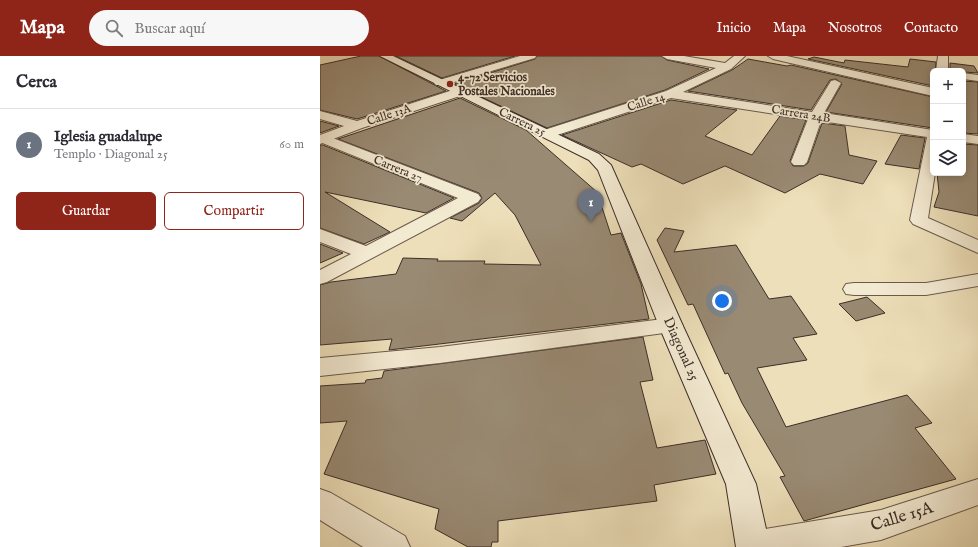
<!DOCTYPE html>
<html lang="es">
<meta charset="utf-8">
<style>
:root{--surface:#fff;--page:#f7f7f7;--text:#2b2b33;--muted:#7c7c81;--line:#e1e1e2;--accent:#8f2418}
body{margin:0;font-family:"IM FELL English",serif;background:var(--page);color:var(--text)}
.controls{position:absolute;right:12px;top:12px;display:grid;overflow:hidden;border-radius:6px;box-shadow:0 2px 10px #0003}
.controls button{width:36px;height:36px;display:grid;place-items:center;padding:0;border:0;border-bottom:1px solid var(--line);background:var(--surface);color:var(--text);font:20px sans-serif}
.you{position:absolute;left:402px;top:245px;width:14px;height:14px;margin:-10px;border:3px solid #fff;border-radius:50%;background:#1a73e8;box-shadow:0 0 0 6px #1a73e833}
.badge{display:grid;place-items:center;width:26px;height:26px;border-radius:50%;background:var(--accent);color:#fff;font-size:13px;font-weight:700}
.pin{position:absolute;translate:-50% -33px;filter:drop-shadow(0 1px 2px #0008)}
.pin::after{content:'';position:absolute;top:21px;width:14px;height:12px;background:inherit;clip-path:polygon(0 0,100% 0,50% 100%)}
.list{margin:0;padding:0;list-style:none}
h2{display:flex;justify-content:space-between;align-items:center;height:52px;margin:0;padding:0 16px;font-size:17px}
h2 small{font-size:13px;font-weight:400;color:var(--muted)}
.list li{display:grid;grid-template-columns:26px 1fr auto;gap:12px;align-items:center;box-sizing:border-box;height:72px;padding:0 16px;border-top:1px solid var(--line)}
.list b{display:block;font-size:15px;white-space:nowrap}
.list p{margin:0;font-size:13px;white-space:nowrap;color:var(--muted)}
.list em{font-size:13px;font-style:normal;color:var(--muted)}
.actions{display:flex;gap:8px;padding:12px 16px}
.actions a{flex:1;padding:9px 0;border:1px solid var(--accent);border-radius:6px;text-align:center;font-size:14px;color:var(--accent)}
.actions .main{background:var(--accent);color:#fff}
.icon{flex:none;width:22px;height:22px;fill:none;stroke:currentColor;stroke-width:2;stroke-linecap:round;stroke-linejoin:round}
.map{position:relative;flex:none;width:658px;height:491px;overflow:hidden}
header{display:flex;align-items:center;gap:24px;box-sizing:border-box;height:56px;padding:0 20px;background:var(--accent);color:#fff}
header strong{font-size:19px}
nav{display:flex;gap:22px;margin-inline-start:auto;font-size:14px}
.search{width:280px;height:36px;background:var(--page);display:flex;align-items:center;gap:10px;box-sizing:border-box;padding:0 14px;border-radius:22px;color:var(--muted);font-size:15px}
main{display:flex}
aside{flex:1;background:var(--surface)}
.map>svg:first-child{display:block}
.building{fill:#998a73;stroke:#3d2e28}
.lines{fill:none;stroke-linecap:round;stroke-linejoin:round}
.minor-casing{stroke:#695a4c;stroke-width:2}
.tertiary-casing{stroke:#695a4c;stroke-width:2}
.secondary-casing{stroke:#3d2e28;stroke-width:2}
.minor{fill:#f3ead2;fill-rule:evenodd}
.tertiary{fill:#f3ead2;fill-rule:evenodd}
.secondary{fill:#f3ead2;fill-rule:evenodd}
.poi-dot{fill:#8f2418;stroke:#f3ead2;stroke-width:1.5}
.labels{text-anchor:middle;dominant-baseline:central;stroke-width:3.5;stroke-linejoin:round;paint-order:stroke}
.far-poi-label{font-size:12px;font-weight:bold;fill:#3d2e28;stroke:#f3ead2;text-anchor:start}
.far-street-label{font-size:12px;fill:#3d2e28;stroke:#f3ead2}
.street-label{font-size:14px;fill:#3d2e28;stroke:#f3ead2}
.near-street-label{font-size:17px;fill:#3d2e28;stroke:#f3ead2}
</style>
<header>
<strong>Mapa</strong>
<div class="search"><svg class="icon" aria-label="search" viewBox="0 0 24 24"><circle cx="10" cy="10" r="6"/><path d="M15 15l6 6"/></svg>Buscar aquí</div>
<nav><a>Inicio</a><a>Mapa</a><a>Nosotros</a><a>Contacto</a></nav>
</header>
<main>
<aside>
<h2>Cerca<small></small></h2>
<ul class="list">
<li><span class="badge" style="background:#6b7280">1</span><div><b>Iglesia guadalupe</b><p>Templo · Diagonal 25</p></div><em>60 m</em></li>
</ul>
<div class="actions"><a class="main">Guardar</a><a>Compartir</a></div>
</aside>
<div class="map">
<svg width="658" height="491" viewBox="0 0 658 491">
<rect width="100%" height="100%" fill="#eddfb9"/>
<filter id="stains"><feTurbulence type="fractalNoise" baseFrequency=".005" numOctaves="4"/><feColorMatrix values="0 0 0 0 .2 0 0 0 0 .09 0 0 0 0 .02 0 0 0 .5 -.17"/></filter>
<radialGradient id="worn" r=".72"><stop offset=".6" stop-color="#630" stop-opacity="0"/><stop offset="1" stop-color="#630" stop-opacity=".3"/></radialGradient>
<g class="building">
<path d="M41,0H59L126,35L37,63L0,54V9Z"/>
<path d="M76,0H195L122,22Z"/>
<path d="M217,0H341L347,4L389,13L345,34L227,72L134,28L215,3Z"/>
<path d="M494,1L524,7L525,4L588,11L590,3L616,6L615,15H613V30L488,3Z"/>
<path d="M428,3L467,10L471,9L613,41V72L506,56L522,28L516,23L510,24L491,54L368,35L412,14Z"/>
<path d="M630,7L654,10L658,17L630,15Z"/>
<path d="M643,25L658,26V78L643,77Z"/>
<path d="M140,42L206,74L277,136L291,179L301,177L321,228L329,263L69,294L72,283L0,289V229L11,226L76,218L83,202L118,203L117,205H165L164,208L221,209L195,159L175,137L142,165L130,162L159,147L162,142L159,137L18,83Z"/>
<path d="M351,44L417,54L385,80L432,99L460,60L486,64L470,105L473,110H484L488,107L502,67L525,70L529,99L557,105L543,128L500,118L465,137L405,110L363,128L321,108L312,111L242,79Z"/>
<path d="M0,65L19,70L0,77Z"/>
<path d="M581,79L605,82L599,113L565,108Z"/>
<path d="M643,88L658,89V160L614,151L619,136L617,117H643Z"/>
<path d="M0,89H3L134,142L106,157L5,136L70,176L44,188L0,172Z"/>
<path d="M345,172L364,175L354,196L416,189L449,243L471,240L497,278L473,282L487,304L437,312L466,371L587,339L612,367L595,372L636,423L484,465L460,421L465,420L422,347L408,317L405,318L373,248L368,249L337,184Z"/>
<path d="M0,188L23,197L0,207Z"/>
<path d="M547,241L565,257L536,265L519,248Z"/>
<path d="M323,281L333,324L320,326L337,392L385,384L396,418L334,429L337,445L178,465V486H172L171,491H148L115,473L119,453L4,418L27,365L0,367V330L45,327L46,324L62,322L64,315Z"/>
</g>
<g class="lines">
<g class="minor-casing">
<g id="minor">
<path d="M200,0H216L215,2L124,29H116L114,27L116,25Z"/>
<path d="M342,0H364L405,7L414,0H425L411,13L363,36L492,56L511,25L515,24L521,27L504,57L613,74V117H615L608,162L658,184V197L593,168L590,164L607,81L501,65L487,106L484,109H474L471,106L488,63L351,42L231,81H221L219,78L221,75L346,35L396,12L347,3Z"/>
<path d="M448,0H467L613,32V40L453,3Z"/>
<path d="M618,0H628V15H616Z"/>
<path d="M643,17L658,19V25L643,23Z"/>
<path d="M643,78L658,80V88L643,86Z"/>
<path d="M5,79L158,138L161,142L158,146L7,226L0,228V214L31,198L0,186V173L46,190L138,142L0,86V80Z"/>
<path d="M658,218V230L606,239H534L526,238L523,233L526,228L534,227H606Z"/>
<path d="M351,262L359,265L363,270L359,275L120,307L0,320V302L120,291Z"/>
<path d="M658,423V449L561,484L521,491H416L421,480L433,475L561,454Z"/>
<path d="M0,433L11,437L85,480L90,491H43L0,464Z"/>
</g>
</g>
<g class="tertiary-casing">
<path id="tertiary" d="M139,32L143,33L145,36L143,39L42,72L0,88V79L24,70L0,63V55L37,65Z"/>
</g>
<g class="secondary-casing">
<path id="secondary" d="M60,0H73L279,98L291,109L363,270L436,428L450,491H416L406,428L339,270L278,114L269,104Z"/>
</g>
<use href="#minor" class="minor"/>
<use href="#tertiary" class="tertiary"/>
<use href="#secondary" class="secondary"/>
</g>
<circle class="poi-dot" cx="130" cy="28" r="4"/>
<g class="labels">
<g class="far-poi-label">
<text x="138" y="21">4-72 Servicios<tspan x="138" dy="14">Postales Nacionales</tspan></text>
</g>
<g class="far-street-label">
<text transform="translate(326 46) rotate(-18)">Calle 14</text>
<text transform="translate(481 58) rotate(9)">Carrera 24B</text>
<text transform="translate(69 59) rotate(-18)">Calle 13A</text>
<text transform="translate(202 66) rotate(26)">Carrera 25</text>
<text transform="translate(78 113) rotate(22)">Carrera 27</text>
</g>
<g class="street-label">
<text transform="translate(361 293) rotate(66)">Diagonal 25</text>
</g>
<g class="near-street-label">
<text transform="translate(582 461) rotate(-17)">Calle 15A</text>
</g>
</g>
<rect width="100%" height="100%" filter="url(#stains)"/>
<rect width="100%" height="100%" fill="url(#worn)"/>
</svg>
<div class="controls">
<button>+</button>
<button>−</button>
<button><svg class="icon" aria-label="layers" viewBox="0 0 24 24"><path d="M12 4l9 5-9 5-9-5zM3 14l9 5 9-5"/></svg></button>
</div>
<div class="you"></div>
<div class="pin badge" style="left:271px;top:166px;background:#6b7280">1</div>
</div>
</main>
